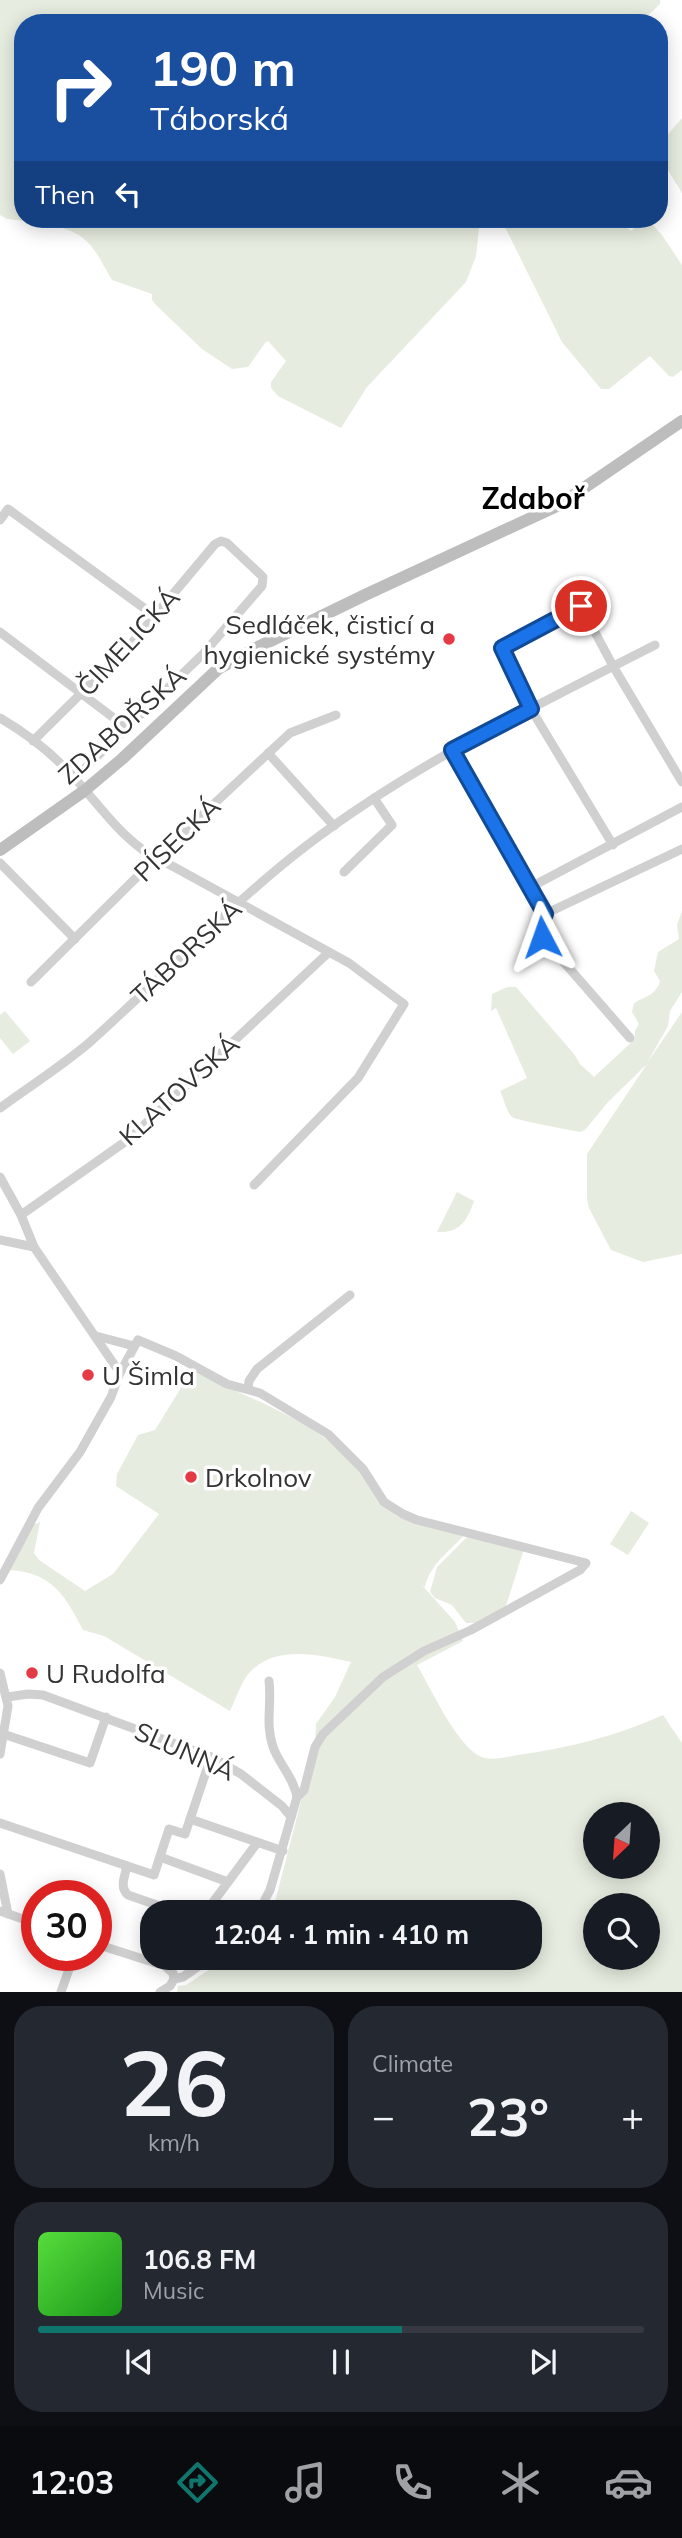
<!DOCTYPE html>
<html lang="en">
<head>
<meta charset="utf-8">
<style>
  body { margin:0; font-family:Mulish,sans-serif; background:#242831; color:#f1f3f6; height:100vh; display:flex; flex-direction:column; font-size:26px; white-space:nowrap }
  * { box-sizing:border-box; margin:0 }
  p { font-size:23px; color:#9ea1a6 }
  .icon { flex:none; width:38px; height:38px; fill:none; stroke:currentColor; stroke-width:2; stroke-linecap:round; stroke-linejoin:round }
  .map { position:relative; height:1992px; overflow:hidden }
  .panel { display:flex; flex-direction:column; gap:14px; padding:14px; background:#0d0f14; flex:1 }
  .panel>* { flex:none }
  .hud { position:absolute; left:14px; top:14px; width:654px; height:214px; border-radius:28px; box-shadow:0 4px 18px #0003; background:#1a4fa0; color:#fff; overflow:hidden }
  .needle { width:46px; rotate:205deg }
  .tools { position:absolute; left:583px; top:1802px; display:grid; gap:14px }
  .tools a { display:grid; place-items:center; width:77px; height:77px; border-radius:50%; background:#171b24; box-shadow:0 4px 18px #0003; font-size:35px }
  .speed { position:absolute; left:21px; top:1880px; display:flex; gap:14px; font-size:35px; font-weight:700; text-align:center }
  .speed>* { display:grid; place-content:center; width:91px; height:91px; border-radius:50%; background:#171b24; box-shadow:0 4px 18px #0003; line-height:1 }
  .speed .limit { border:10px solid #d22; background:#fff; color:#111 }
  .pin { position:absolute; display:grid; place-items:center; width:60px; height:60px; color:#fff; margin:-30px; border:4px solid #fff; border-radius:50%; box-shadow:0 2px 7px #0007 }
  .me { position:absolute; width:77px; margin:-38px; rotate:356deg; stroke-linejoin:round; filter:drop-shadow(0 0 5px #0008) }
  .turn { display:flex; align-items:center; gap:24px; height:147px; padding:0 21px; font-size:32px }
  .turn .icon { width:91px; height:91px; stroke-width:2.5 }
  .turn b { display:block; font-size:49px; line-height:60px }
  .then { display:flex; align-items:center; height:66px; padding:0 21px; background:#0003; gap:14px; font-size:26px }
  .big { font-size:52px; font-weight:700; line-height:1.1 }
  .panel .tile { flex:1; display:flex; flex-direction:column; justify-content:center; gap:10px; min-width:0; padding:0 24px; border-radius:28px; background:#242831 }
  .panel .dial { align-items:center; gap:0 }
  .dial b { font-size:91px; line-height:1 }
  .song { display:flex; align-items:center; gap:21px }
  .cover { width:84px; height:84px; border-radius:10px; background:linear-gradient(135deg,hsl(110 70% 55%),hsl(120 70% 35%)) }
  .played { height:7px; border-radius:4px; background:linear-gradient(90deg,#0f766e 60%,#363941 60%) }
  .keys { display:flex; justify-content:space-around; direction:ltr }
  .heat { display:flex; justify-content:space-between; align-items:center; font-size:38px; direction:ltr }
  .panel .tiles { flex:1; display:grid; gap:14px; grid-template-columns:1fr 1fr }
  .tile:last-child { grid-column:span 2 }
  .trip { position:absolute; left:140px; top:1900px; width:402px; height:70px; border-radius:28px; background:#171b24; box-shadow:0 4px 18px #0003; font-weight:700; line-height:70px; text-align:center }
  .tab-bar { display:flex; height:112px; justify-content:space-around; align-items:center; background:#090b0e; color:#9ea1a6 }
  .tab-bar .icon { width:49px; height:49px }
  .tab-bar .active { color:#0f766e }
  .tab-bar b { font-size:32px; color:#f1f3f6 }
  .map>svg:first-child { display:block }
  .green { fill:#e6ecdf; fill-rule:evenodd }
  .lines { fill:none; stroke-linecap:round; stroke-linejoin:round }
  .street { stroke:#d0d0d0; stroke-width:9 }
  .secondary { stroke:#bdbdbd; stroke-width:12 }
  .route-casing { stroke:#114b97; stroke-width:18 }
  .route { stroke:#1a73e8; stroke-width:12 }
  .poi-dot { fill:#e63946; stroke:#fff; stroke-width:2.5 }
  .labels { text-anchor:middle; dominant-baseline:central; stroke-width:7; stroke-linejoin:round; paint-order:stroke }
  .poi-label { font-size:26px; fill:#333; stroke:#fff; text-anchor:start }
  .street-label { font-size:26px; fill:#333; stroke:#fff }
  .quarter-label { font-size:30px; font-weight:bold; fill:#000; stroke:#fff }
</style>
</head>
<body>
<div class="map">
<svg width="682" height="1992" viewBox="0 0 682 1992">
  <rect width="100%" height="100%" fill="#fff"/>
  <g class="green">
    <path d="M0 0H660V4L640 23H23V219H480L476 256 466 282 367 387 341 428 278 396 271 388V382L286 361 268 341 265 343 248 367 232 369 202 349 155 304 152 300V294L112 280C104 267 96 248 83 238 63 223 31 222 7 219L0 215Z"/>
    <path d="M682 118V193L660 157V144Z"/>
    <path d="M501 219H615L631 231 641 221 652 224 662 235 682 265V370L673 377 669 376 650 356 609 389H601L562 342Z"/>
    <path d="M682 911V992L670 1011 668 1026 647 1063 682 1012V1254L643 1262 611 1250 589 1208 587 1199V1154L647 1064 608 1102 585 1130 580 1132C571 1130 515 1120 512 1117 506 1111 504 1099 500 1091L527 1078 496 1008 491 1011 492 994 507 987H516L574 1054 580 1064 594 1077 635 1039V1031L639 1024 632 1012 634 1003C645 997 657 994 660 981L654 971 658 952 679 939 677 925Z"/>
    <path d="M5 1011 30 1041 13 1054 0 1038V1015Z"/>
    <path d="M457 1192 474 1201C467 1221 460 1233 437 1232Z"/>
    <path d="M192 1370C244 1397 300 1414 345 1454 358 1466 367 1483 379 1497 385 1504 392 1508 397 1516L399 1515 465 1534C450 1551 430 1564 425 1587L422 1585 455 1622 463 1641 417 1665C431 1689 454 1739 476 1754 488 1763 505 1757 518 1755 572 1747 613 1737 663 1715L682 1743V1992H177L178 1986 186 1985 227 1958H530V1913H269L276 1898 315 1747 316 1724 335 1697 351 1662C318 1655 277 1645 251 1671 241 1681 236 1699 230 1711L104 1636 83 1630C65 1595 52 1572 8 1570L29 1526 40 1522 34 1553 39 1560 85 1591 113 1574 159 1514 116 1486 117 1474 138 1435 155 1430ZM595 1815H648V1867H595ZM595 1906H648V1958H595Z"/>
    <path d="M631 1511 649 1523 628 1555 610 1544Z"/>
    <path d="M469 1535 524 1549 506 1606 478 1623H466L452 1605 435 1598 430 1592 437 1567Z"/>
  </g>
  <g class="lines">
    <g class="street">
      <path d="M0 520 8 509 155 616"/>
      <path d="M0 632 127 728"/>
      <path d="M0 718C24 732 49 751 68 771 94 798 113 828 143 850L349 963 404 1004 358 1078 254 1185"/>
      <path d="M33 741 132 643 215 544 221 541 227 543 263 577 262 586 203 654 81 772"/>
      <path d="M451 750 545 914"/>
      <path d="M268 753 334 826"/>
      <path d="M613 845 531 709 502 648 581 606 613 666 682 782"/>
      <path d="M0 863 75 939"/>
      <path d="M344 872 392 825 374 798"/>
      <path d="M529 888 682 807"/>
      <path d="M545 914 539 927 542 937 630 1038"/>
      <path d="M545 914 682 849"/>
      <path d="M31 982 156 858 290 733 336 715"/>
      <path d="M0 1108C30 1086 62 1066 90 1042 163 977 229 905 306 846 413 764 536 706 655 645"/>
      <path d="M0 1177 21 1215 34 1247 120 1373"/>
      <path d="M21 1215 129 1139 328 953"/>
      <path d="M0 1240 34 1247"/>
      <path d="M96 1336 134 1346"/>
      <path d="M248 1389 249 1381 257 1369 350 1295"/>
      <path d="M0 1580 38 1508 80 1452 111 1397 120 1373 138 1340 176 1356 227 1384 260 1393 328 1434 363 1469 384 1502 403 1514 417 1520 586 1563 580 1570 471 1630 424 1651 383 1677 323 1734 315 1747 304 1790 297 1797"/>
      <path d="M0 1673 8 1706 0 1754"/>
      <path d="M7 1697 28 1694 43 1695 211 1757 241 1774 282 1806 291 1817"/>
      <path d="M3 1734 90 1763 106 1717"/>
      <path d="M190 1819 283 1851"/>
      <path d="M0 1823 154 1875 169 1829 185 1834 211 1757"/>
      <path d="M160 1857 228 1882"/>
      <path d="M127 1866C125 1876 119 1887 128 1895L180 1913"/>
      <path d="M0 1874 8 1914"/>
      <path d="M0 1911 37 1924"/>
      <path d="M205 1913 257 1843"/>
      <path d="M258 1913 270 1890 297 1797C294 1778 279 1764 273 1747 265 1724 272 1703 269 1681"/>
      <path d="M96 1944 165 1966 173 1973 174 1979"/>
      <path d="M174 1979 183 1977 210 1958"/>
      <path d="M61 1992 74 1955"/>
      <path d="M160 1992 170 1986 174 1979"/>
    </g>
    <path class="secondary" d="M0 850 84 791 122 759 218 669 258 647 365 595 559 505 682 421"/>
  </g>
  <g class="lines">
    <g class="route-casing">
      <path id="route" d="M542 937 539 927 545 914 452 750 531 709 502 648 581 606"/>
    </g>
    <use href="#route" class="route"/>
  </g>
  <g class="poi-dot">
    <circle cx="449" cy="639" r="7"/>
    <circle cx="88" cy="1375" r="7"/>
    <circle cx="191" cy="1477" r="7"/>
    <circle cx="32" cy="1673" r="7"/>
  </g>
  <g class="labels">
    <g class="poi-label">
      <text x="435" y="624" text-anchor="end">Sedláček, čisticí a<tspan x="435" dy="30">hygienické systémy</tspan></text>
      <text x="102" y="1375">U Šimla</text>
      <text x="205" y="1477">Drkolnov</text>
      <text x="46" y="1673">U Rudolfa</text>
    </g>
    <g class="street-label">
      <text transform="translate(128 642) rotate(-47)">ČIMELICKÁ</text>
      <text transform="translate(122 725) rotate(-42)">ZDABOŘSKÁ</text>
      <text transform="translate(177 839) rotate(-44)">PÍSECKÁ</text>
      <text transform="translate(186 952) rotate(-43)">TÁBORSKÁ</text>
      <text transform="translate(179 1090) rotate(-42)">KLATOVSKÁ</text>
      <text transform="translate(185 1751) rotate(24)">SLUNNÁ</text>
    </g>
    <g class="quarter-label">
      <text x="533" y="498">Zdaboř</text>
    </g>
  </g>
</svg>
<div class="tools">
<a><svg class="needle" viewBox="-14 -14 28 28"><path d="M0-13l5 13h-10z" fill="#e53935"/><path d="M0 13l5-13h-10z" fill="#9ea1a6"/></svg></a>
<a><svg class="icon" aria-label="search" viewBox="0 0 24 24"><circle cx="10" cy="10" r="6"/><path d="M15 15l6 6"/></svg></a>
</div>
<div class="speed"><div class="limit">30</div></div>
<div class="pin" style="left:581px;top:606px;background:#d93025"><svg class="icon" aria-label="arrive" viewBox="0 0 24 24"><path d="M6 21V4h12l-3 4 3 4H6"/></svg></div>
<svg class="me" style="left:542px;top:937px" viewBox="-20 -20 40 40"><path d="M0-17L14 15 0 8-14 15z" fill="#1a73e8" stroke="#fff" stroke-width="4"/></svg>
<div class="trip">12:04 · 1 min · 410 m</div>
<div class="hud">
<div class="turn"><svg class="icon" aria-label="right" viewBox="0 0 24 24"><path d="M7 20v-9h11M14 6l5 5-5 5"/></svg><div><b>190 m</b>Táborská</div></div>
<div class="then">Then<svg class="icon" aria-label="left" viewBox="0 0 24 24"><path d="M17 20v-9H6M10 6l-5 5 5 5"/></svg></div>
</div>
</div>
<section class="panel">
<div class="tiles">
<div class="tile dial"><b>26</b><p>km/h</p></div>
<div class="tile"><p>Climate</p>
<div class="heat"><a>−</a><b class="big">23°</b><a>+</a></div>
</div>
<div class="tile">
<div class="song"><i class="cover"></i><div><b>106.8 FM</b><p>Music</p></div></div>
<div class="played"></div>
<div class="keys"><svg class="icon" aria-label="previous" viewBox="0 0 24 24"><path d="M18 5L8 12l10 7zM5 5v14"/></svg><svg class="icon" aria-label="pause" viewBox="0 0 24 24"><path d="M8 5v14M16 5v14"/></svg><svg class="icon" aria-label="next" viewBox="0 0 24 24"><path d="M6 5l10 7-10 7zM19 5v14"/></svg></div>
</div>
</div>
</section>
<nav class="tab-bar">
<b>12:03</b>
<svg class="icon active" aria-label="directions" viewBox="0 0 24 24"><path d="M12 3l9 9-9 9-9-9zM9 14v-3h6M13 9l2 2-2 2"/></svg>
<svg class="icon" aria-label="music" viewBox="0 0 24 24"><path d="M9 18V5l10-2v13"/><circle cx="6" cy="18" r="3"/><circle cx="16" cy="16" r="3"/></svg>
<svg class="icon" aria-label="phone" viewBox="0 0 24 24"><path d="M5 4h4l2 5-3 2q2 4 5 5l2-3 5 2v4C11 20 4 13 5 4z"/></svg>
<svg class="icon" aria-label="climate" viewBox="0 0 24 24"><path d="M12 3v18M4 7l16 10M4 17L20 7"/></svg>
<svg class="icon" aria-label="car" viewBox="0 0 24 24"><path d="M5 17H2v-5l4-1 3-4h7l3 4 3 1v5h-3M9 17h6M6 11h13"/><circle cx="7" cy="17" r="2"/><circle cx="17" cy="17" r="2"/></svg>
</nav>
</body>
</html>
